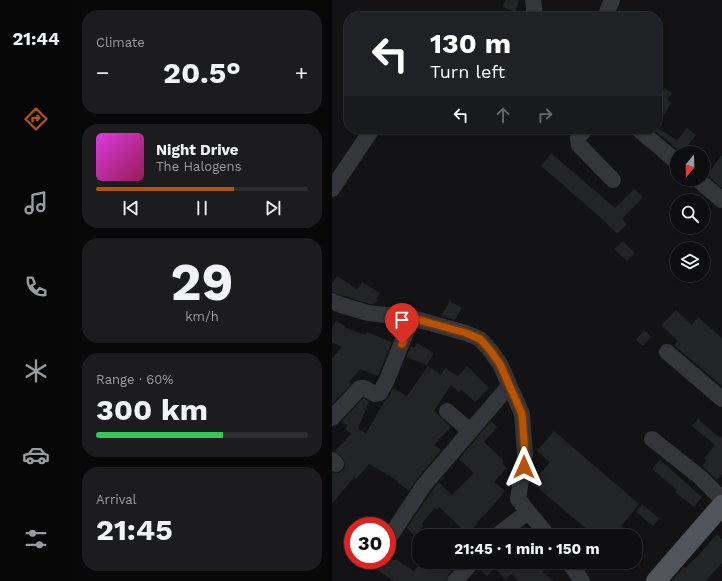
<!DOCTYPE html>
<html lang="en">
<head>
<meta charset="utf-8">
<style>
  body { margin:0; font-family:"Work Sans",sans-serif; background:#1c1c1e; color:#f1f3f6; height:100vh; display:flex; flex-direction:column; font-size:15px; white-space:nowrap }
  * { box-sizing:border-box; margin:0 }
  p { font-size:13px; color:#9b9c9f }
  .icon { flex:none; width:22px; height:22px; fill:none; stroke:currentColor; stroke-width:2; stroke-linecap:round; stroke-linejoin:round }
  .map { position:relative; flex:1; overflow:hidden }
  .sheet { display:flex; flex-direction:column; gap:10px; padding:10px; background:#080809; width:260px }
  .sheet>* { flex:none }
  .top-card { position:absolute; left:12px; top:12px; width:318px; height:122px; border-radius:16px; box-shadow:0 1px 3px #0004,0 0 0 1px #2e2e30; background:#202124; color:#fff; overflow:hidden }
  .needle { width:26px; rotate:199deg }
  .fabs { position:absolute; left:338px; top:146px; display:grid; gap:8px }
  .fabs a { display:grid; place-items:center; width:40px; height:40px; border-radius:50%; background:#0e0e10; box-shadow:0 1px 3px #0004,0 0 0 1px #2e2e30; font-size:20px }
  .speed { position:absolute; left:12px; top:517px; display:flex; gap:8px; font-size:20px; font-weight:700; text-align:center }
  .speed>* { display:grid; place-content:center; width:52px; height:52px; border-radius:50%; background:#0e0e10; box-shadow:0 1px 3px #0004,0 0 0 1px #2e2e30; line-height:1 }
  .speed .limit { border:6px solid #d22; background:#fff; color:#111 }
  .pin { position:absolute; display:grid; place-items:center; width:34px; height:34px; color:#fff; margin:-41px -17px; border-radius:50% 50% 50% 0; rotate:-45deg; box-shadow:0 0 4px #0007 }
  .pin .icon { rotate:45deg }
  .me { position:absolute; width:44px; margin:-22px; rotate:0deg; stroke-linejoin:round; filter:drop-shadow(0 0 3px #0008) }
  .turn { display:flex; align-items:center; gap:14px; height:84px; padding:0 20px; font-size:18px }
  .turn .icon { width:52px; height:52px; stroke-width:2.5 }
  .turn b { display:block; font-size:28px; line-height:34px }
  .lanes { display:flex; align-items:center; height:38px; padding:0 20px; background:#0003; justify-content:center; gap:20px; direction:ltr }
  .lanes .off { opacity:.35 }
  .big { font-size:30px; font-weight:700; line-height:1.1 }
  .sheet .widget { flex:1; display:flex; flex-direction:column; justify-content:center; gap:6px; min-width:0; padding:0 14px; border-radius:16px; background:#1c1c1e }
  .sheet .dial { align-items:center; gap:0 }
  .dial b { font-size:52px; line-height:1 }
  .song { display:flex; align-items:center; gap:12px }
  .cover { width:48px; height:48px; border-radius:6px; background:linear-gradient(135deg,hsl(300 70% 55%),hsl(330 70% 35%)) }
  .played { height:4px; border-radius:2px; background:linear-gradient(90deg,#b45309 65%,#2e2e30 65%) }
  .keys { display:flex; justify-content:space-around; direction:ltr }
  .heat { display:flex; justify-content:space-between; align-items:center; font-size:22px; direction:ltr }
  .charge { height:6px; border-radius:3px; background:linear-gradient(90deg,#34c759 60%,#2e2e30 0) }
  .trip { position:absolute; left:80px; top:529px; width:230px; height:40px; border-radius:16px; background:#0e0e10; box-shadow:0 1px 3px #0004,0 0 0 1px #2e2e30; font-weight:700; line-height:40px; text-align:center }
  main { display:flex; flex:1; min-height:0 }
  .dock { display:flex; flex-direction:column; width:72px; justify-content:space-around; align-items:center; background:#060606; color:#9b9c9f }
  .dock .icon { width:28px; height:28px }
  .dock .current { color:#b45309 }
  .dock b { font-size:18px; color:#f1f3f6 }
  .map>svg:first-child { display:block }
  .building { fill:#232426 }
  .lines { fill:none; stroke-linecap:round; stroke-linejoin:round }
  .minor { stroke:#343639; stroke-width:16 }
  .major { stroke:#515458; stroke-width:20 }
  .route-casing { stroke:#753606; stroke-width:10 }
  .route { stroke:#b45309; stroke-width:7 }
</style>
</head>
<body>
<main>
<nav class="dock">
<b>21:44</b>
<svg class="icon current" aria-label="directions" viewBox="0 0 24 24"><path d="M12 3l9 9-9 9-9-9zM9 14v-3h6M13 9l2 2-2 2"/></svg>
<svg class="icon" aria-label="music" viewBox="0 0 24 24"><path d="M9 18V5l10-2v13"/><circle cx="6" cy="18" r="3"/><circle cx="16" cy="16" r="3"/></svg>
<svg class="icon" aria-label="phone" viewBox="0 0 24 24"><path d="M5 4h4l2 5-3 2q2 4 5 5l2-3 5 2v4C11 20 4 13 5 4z"/></svg>
<svg class="icon" aria-label="climate" viewBox="0 0 24 24"><path d="M12 3v18M4 7l16 10M4 17L20 7"/></svg>
<svg class="icon" aria-label="car" viewBox="0 0 24 24"><path d="M5 17H2v-5l4-1 3-4h7l3 4 3 1v5h-3M9 17h6M6 11h13"/><circle cx="7" cy="17" r="2"/><circle cx="17" cy="17" r="2"/></svg>
<svg class="icon" aria-label="filters" viewBox="0 0 24 24"><path d="M4 7h16M4 17h16"/><circle cx="9" cy="7" r="2"/><circle cx="15" cy="17" r="2"/></svg>
</nav>
<section class="sheet">
<div class="widget"><p>Climate</p>
<div class="heat"><a>−</a><b class="big">20.5°</b><a>+</a></div>
</div>
<div class="widget">
<div class="song"><i class="cover"></i><div><b>Night Drive</b><p>The Halogens</p></div></div>
<div class="played"></div>
<div class="keys"><svg class="icon" aria-label="previous" viewBox="0 0 24 24"><path d="M18 5L8 12l10 7zM5 5v14"/></svg><svg class="icon" aria-label="pause" viewBox="0 0 24 24"><path d="M8 5v14M16 5v14"/></svg><svg class="icon" aria-label="next" viewBox="0 0 24 24"><path d="M6 5l10 7-10 7zM19 5v14"/></svg></div>
</div>
<div class="widget dial"><b>29</b><p>km/h</p></div>
<div class="widget"><p>Range · 60%</p><b class="big">300 km</b><div class="charge"></div></div>
<div class="widget"><p>Arrival</p><b class="big">21:45</b></div>
</section>
<div class="map">
<svg width="390" height="581" viewBox="0 0 390 581">
  <rect width="100%" height="100%" fill="#131315"/>
  <g class="building">
    <path d="M173 0H187L183 12 171 7Z"/>
    <path d="M332 88 340 93 335 100 339 103 325 127V95L327 96Z"/>
    <path d="M355 128 364 135 350 153 321 129H327L345 140Z"/>
    <path d="M219 153 283 208 302 189 311 197 290 219 295 224 285 234 267 216 209 166Z"/>
    <path d="M390 155V188L375 175Z"/>
    <path d="M291 241 303 253 295 261 282 249Z"/>
    <path d="M5 276 25 289 30 282 38 287 48 293 44 299 46 300 42 304H38L0 292V284Z"/>
    <path d="M118 301 130 308 123 320 109 316Z"/>
    <path d="M344 310 360 325 366 317 390 338V386L342 345 346 341 329 325Z"/>
    <path d="M4 321 13 326 12 327 33 335 35 332 60 342 46 376 28 369 17 382 19 384 0 404V358L10 347 0 342V328Z"/>
    <path d="M312 330 319 337 311 346 304 340Z"/>
    <path d="M85 343 102 353 95 365 74 357 79 346 82 348Z"/>
    <path d="M96 366 109 375 113 368 126 376 135 366 157 388 143 402 129 389 127 392 119 385 102 411 119 427 102 445 109 450 85 479 77 491 65 482 66 481 37 464 24 479 22 477 0 504V472L7 473 11 470 13 466 11 458 3 451 19 434 13 429 16 426 10 421 31 398 37 401 26 429 34 433 52 402 56 398 61 388 75 396Z"/>
    <path d="M366 419 388 438 390 436V474L385 480 370 466 375 460 372 458 383 445 360 426Z"/>
    <path d="M159 421 165 427 152 442 172 461 170 463 175 468 162 482 173 491 162 505 144 523 145 524 132 536H121L128 527 107 507 105 510 103 508 89 524 92 526 82 535 75 528 100 491 112 476 113 477 107 483 120 495 142 473 127 459Z"/>
    <path d="M222 431 307 504 289 526 301 536H263L200 483 218 462 205 451Z"/>
    <path d="M328 460 370 497 362 507 343 492 345 490 320 469Z"/>
    <path d="M310 504 327 518 321 526 304 512Z"/>
    <path d="M385 534 390 539V563L374 581H339L352 567 353 568 364 558Z"/>
    <path d="M30 560H65L82 571 89 562H124L126 563 116 575 114 581H62Z"/>
    <path d="M149 562H184L190 569 196 562H202L212 571 211 572 222 581H186L179 574 174 580 163 568 155 576 147 568Z"/>
  </g>
  <g class="lines">
    <g class="minor">
      <path d="M201 0 203 17"/>
      <path d="M273 17 280 0"/>
      <path d="M253 129 246 138 247 145 281 180"/>
      <path d="M306 129 345 162"/>
      <path d="M365 179 390 200"/>
      <path d="M0 189 40 129"/>
      <path d="M0 301 9 305 36 313 80 318 134 333 148 339 158 350 168 364 190 414 193 455 186 499 216 536"/>
      <path d="M335 352 390 399"/>
      <path d="M115 411 138 431"/>
      <path d="M0 418 28 388H32L43 394 48 393 54 382 80 318"/>
      <path d="M320 439 368 477 390 499"/>
      <path d="M0 460 4 464"/>
      <path d="M164 536 196 512"/>
      <path d="M55 541 92 485 177 386"/>
      <path d="M237 562 250 581"/>
      <path d="M123 581 140 562"/>
    </g>
    <path class="major" d="M324 581 390 505"/>
  </g>
  <g class="lines">
    <g class="route-casing">
      <path id="route" d="M70 344 80 318 134 333 148 339 158 350 168 364 190 414 193 455 192 467"/>
    </g>
    <use href="#route" class="route"/>
  </g>
</svg>
<div class="fabs">
<a><svg class="needle" viewBox="-14 -14 28 28"><path d="M0-13l5 13h-10z" fill="#e53935"/><path d="M0 13l5-13h-10z" fill="#9b9c9f"/></svg></a>
<a><svg class="icon" aria-label="search" viewBox="0 0 24 24"><circle cx="10" cy="10" r="6"/><path d="M15 15l6 6"/></svg></a>
<a><svg class="icon" aria-label="layers" viewBox="0 0 24 24"><path d="M12 4l9 5-9 5-9-5zM3 14l9 5 9-5"/></svg></a>
</div>
<div class="speed"><div class="limit">30</div></div>
<div class="pin" style="left:70px;top:344px;background:#d93025"><svg class="icon" aria-label="arrive" viewBox="0 0 24 24"><path d="M6 21V4h12l-3 4 3 4H6"/></svg></div>
<svg class="me" style="left:192px;top:467px" viewBox="-20 -20 40 40"><path d="M0-17L14 15 0 8-14 15z" fill="#b45309" stroke="#fff" stroke-width="4"/></svg>
<div class="trip">21:45 · 1 min · 150 m</div>
<div class="top-card">
<div class="turn"><svg class="icon" aria-label="left" viewBox="0 0 24 24"><path d="M17 20v-9H6M10 6l-5 5 5 5"/></svg><div><b>130 m</b>Turn left</div></div>
<div class="lanes"><svg class="icon" aria-label="left" viewBox="0 0 24 24"><path d="M17 20v-9H6M10 6l-5 5 5 5"/></svg><svg class="icon off" aria-label="ahead" viewBox="0 0 24 24"><path d="M12 20V5M6 11l6-6 6 6"/></svg><svg class="icon off" aria-label="right" viewBox="0 0 24 24"><path d="M7 20v-9h11M14 6l5 5-5 5"/></svg></div>
</div>
</div>
</main>
</body>
</html>
